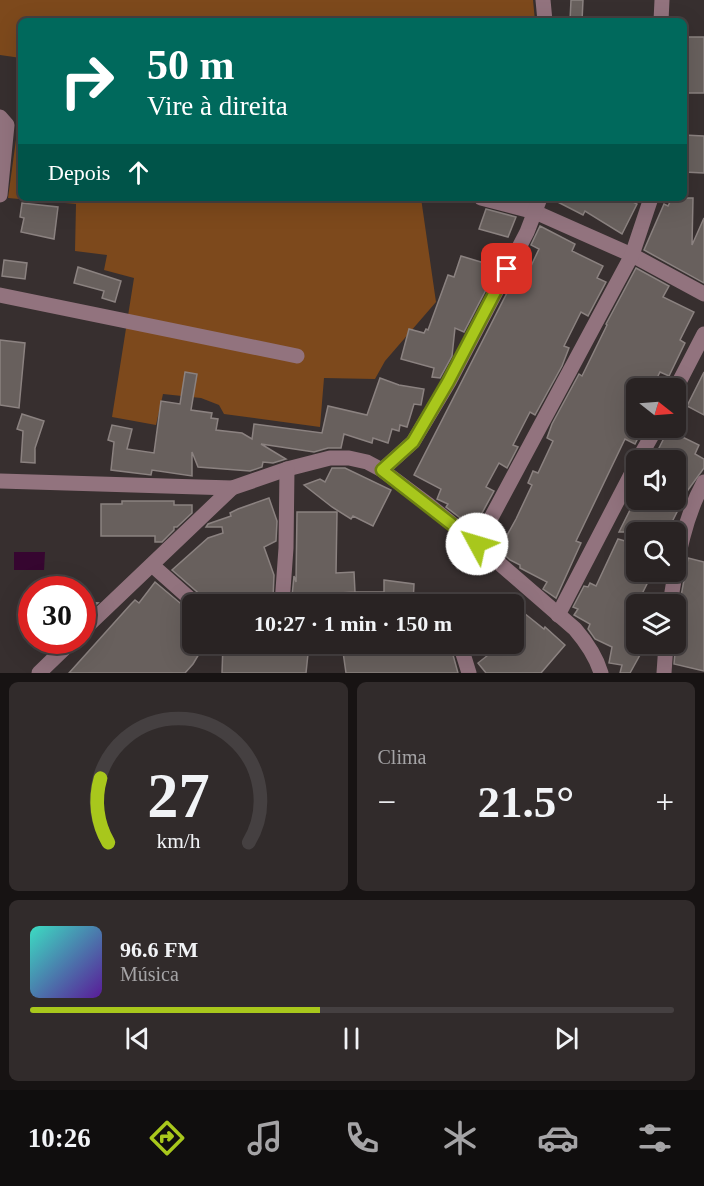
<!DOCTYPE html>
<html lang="pt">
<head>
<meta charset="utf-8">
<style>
  body { margin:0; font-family:"Times New Roman",serif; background:#312b2b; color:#f1f3f6; height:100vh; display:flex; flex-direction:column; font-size:22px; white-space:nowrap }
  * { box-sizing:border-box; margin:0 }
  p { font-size:20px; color:#a5a4a6 }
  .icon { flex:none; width:33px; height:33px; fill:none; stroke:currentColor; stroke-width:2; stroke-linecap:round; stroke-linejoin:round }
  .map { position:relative; height:673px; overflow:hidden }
  .panel { display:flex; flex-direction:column; gap:9px; padding:9px; background:#171313; flex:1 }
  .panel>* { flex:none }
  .hud { position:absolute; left:18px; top:18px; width:669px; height:183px; border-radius:9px; box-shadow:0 6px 24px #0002,0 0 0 2px #454041; background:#00695c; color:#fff; overflow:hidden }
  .needle { width:39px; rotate:107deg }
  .tools { position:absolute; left:626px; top:378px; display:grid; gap:12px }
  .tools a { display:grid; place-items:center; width:60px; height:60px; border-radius:9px; background:#292323; box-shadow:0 6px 24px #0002,0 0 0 2px #454041; font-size:30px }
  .speed { position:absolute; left:18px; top:576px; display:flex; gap:12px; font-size:30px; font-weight:700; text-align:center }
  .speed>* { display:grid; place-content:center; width:78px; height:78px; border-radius:50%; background:#292323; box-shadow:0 6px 24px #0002,0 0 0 2px #454041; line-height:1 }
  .speed .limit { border:9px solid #d22; background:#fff; color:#111 }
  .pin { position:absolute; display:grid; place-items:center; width:51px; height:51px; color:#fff; margin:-26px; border-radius:12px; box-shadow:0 3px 9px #0006 }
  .me { position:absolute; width:66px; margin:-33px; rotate:309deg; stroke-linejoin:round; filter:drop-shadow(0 0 4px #0008) }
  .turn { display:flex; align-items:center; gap:21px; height:126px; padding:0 30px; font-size:27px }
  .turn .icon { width:78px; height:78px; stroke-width:2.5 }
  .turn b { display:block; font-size:42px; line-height:51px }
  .then { display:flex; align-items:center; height:57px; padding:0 30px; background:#0003; gap:12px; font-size:22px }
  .big { font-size:45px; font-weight:700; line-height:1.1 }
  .panel .widget { flex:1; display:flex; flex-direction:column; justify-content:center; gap:9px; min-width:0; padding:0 21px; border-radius:9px; background:#312b2b }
  .panel .dial { align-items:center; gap:0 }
  .dial svg { height:156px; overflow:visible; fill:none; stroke:#454041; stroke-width:7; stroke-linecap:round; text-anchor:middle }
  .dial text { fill:#f1f3f6; stroke:none }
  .song { display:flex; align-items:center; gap:18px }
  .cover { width:72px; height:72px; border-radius:9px; background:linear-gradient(135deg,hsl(170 70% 55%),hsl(270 70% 35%)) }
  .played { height:6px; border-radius:3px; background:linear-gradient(90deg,#a8c71c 45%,#454041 45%) }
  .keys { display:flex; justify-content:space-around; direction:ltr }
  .heat { display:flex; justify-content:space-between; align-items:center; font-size:33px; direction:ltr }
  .panel .tiles { flex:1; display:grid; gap:9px; grid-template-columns:1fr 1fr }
  .widget:last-child { grid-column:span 2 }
  .trip { position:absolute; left:182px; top:594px; width:342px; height:60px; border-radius:9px; background:#292323; box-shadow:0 6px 24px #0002,0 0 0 2px #454041; font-weight:700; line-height:60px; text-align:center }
  .dock { display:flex; height:96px; justify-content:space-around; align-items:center; background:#100e0e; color:#a5a4a6 }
  .dock .icon { width:42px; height:42px }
  .dock .current { color:#a8c71c }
  .dock b { font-size:27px; color:#f1f3f6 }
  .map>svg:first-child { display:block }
  .forest { fill:#7d491c }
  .water { fill:#360630 }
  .building { fill:#68605d; stroke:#8b8280; stroke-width:1.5 }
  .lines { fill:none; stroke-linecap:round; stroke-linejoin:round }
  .minor { stroke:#92737e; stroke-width:15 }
  .route-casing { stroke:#6d8112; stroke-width:15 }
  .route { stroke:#a8c71c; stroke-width:10 }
</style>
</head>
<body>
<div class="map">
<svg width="704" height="673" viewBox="0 0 704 673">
  <rect width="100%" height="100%" fill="#372f2f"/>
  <g class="forest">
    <path d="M0 0H533L535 21H21V58L0 55Z"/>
    <path d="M21 103V198H421L436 302 385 361 375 379 324 378 320 427 224 414 219 405 201 398 163 394 156 425 112 417 134 278 104 270 107 255 75 251 76 204 8 198Z"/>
  </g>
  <path class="water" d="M14 552H45L44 570H14Z"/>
  <g class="building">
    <path d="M571 0H583L582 21H570Z"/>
    <rect x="684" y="37" width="20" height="56"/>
    <path d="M684 135 704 136V173L684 172Z"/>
    <path d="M550 198H625L637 204 622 234 585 211 583 215Z"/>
    <path d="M672 198H693L692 245 704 218V283L644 250 664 204 668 206Z"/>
    <path d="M22 203 58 207 54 239 21 232 24 218 20 217Z"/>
    <path d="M486 209 516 217 508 237 479 229Z"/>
    <path d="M540 226 575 244 572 251 603 266 597 278 606 282 588 316 581 312 564 346 569 348 562 366 535 415 530 412 513 445 518 447 507 468 499 463 486 487 494 491 475 526 463 520 446 507 448 504 437 499 441 489 414 475 514 279 523 283 539 249 531 245Z"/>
    <path d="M461 256 491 265 485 285 488 286 464 332 455 328 452 356 440 378 432 377 434 368 401 359 409 329 424 333 426 329 428 330 448 275 454 277Z"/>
    <path d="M4 260 27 263 25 279 2 276Z"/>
    <path d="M78 267 121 281 115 302 102 298 104 291 74 283Z"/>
    <path d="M636 268 669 286 663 297 694 312 680 340 685 343 669 376 660 372 652 388H636V428H643L635 444 625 439 576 541 581 543 556 598 543 589 547 582 520 568V565L510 560 496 547 501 537 505 539 516 519 532 485 528 483 533 471 538 473 553 441 547 438 552 424 579 374 582 376 607 325 606 324Z"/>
    <path d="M0 340 25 343 19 408 0 405Z"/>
    <path d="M185 372 197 374 191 410 212 413 211 418 218 419 216 430 242 433 252 439 254 424 322 433 328 406 367 415 380 378 399 385 424 389 421 405 414 404 407 427 400 425 399 431 392 429 388 443 373 438 372 443 344 434 341 448H328L314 452 261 444 286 459 273 463 263 462 262 467 250 471 198 467 192 452V476L152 470 151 475 111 470 114 442 108 440 112 425 132 429 127 449 154 453 161 401 180 404Z"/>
    <path d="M704 372V415L687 406Z"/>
    <path d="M22 414 44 421 35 448V463L21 462 23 431 17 429Z"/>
    <path d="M668 430 699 445 695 454 704 459V468L688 490 667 532H619L635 500H675V460H653Z"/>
    <path d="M332 468H345L391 490 373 526 353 516 351 519 332 507 304 485 320 479 325 482Z"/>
    <path d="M269 498 277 521 276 541 264 547 274 575 273 598H263L272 604H233L222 599 216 604H211L172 570 208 538 223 533 222 527H206L208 524 231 516 230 513 238 509Z"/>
    <path d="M122 501H174V505H192V513L177 527H174V530L162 542H155V536H101V504H122Z"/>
    <path d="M297 512H337L336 573 354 572 355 592 292 596 294 576 296 582Z"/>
    <path d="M618 539 636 544V572H653L642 594 660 602 661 604H636V644H646L630 673H620L622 665 609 663 612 647 595 639 588 629 590 624 574 615 578 609 573 607 584 586 588 587 590 583 596 586Z"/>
    <path d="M688 558 704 562V671L674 664 679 607Z"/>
    <path d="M384 580 414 584 413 604H355V592H384Z"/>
    <path d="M155 582 192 613V644H205L193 664 185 673H69L131 604 135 600 139 603Z"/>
    <path d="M82 602 98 603 82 617Z"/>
    <path d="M524 613 544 629 545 627 565 645 541 673H486L478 663 502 644H513V628Z"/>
    <path d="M223 644H309L306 673H222Z"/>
    <path d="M376 644H423V647L450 644 458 673H346L343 652 377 647Z"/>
  </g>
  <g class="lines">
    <g class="minor">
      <path d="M543 0 545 21"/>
      <path d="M661 21 662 0"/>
      <path d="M0 117 7 125 0 195"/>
      <path d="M481 198 535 212 632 255 704 294"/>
      <path d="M0 295 297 356"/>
      <path d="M675 390 704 334"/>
      <path d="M638 460 656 428"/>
      <path d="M382 470 413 442 449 382 527 232 540 198"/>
      <path d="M0 481 232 488 287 469 330 458H349L367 462 382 470 429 505 477 544 575 629C587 643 596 656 601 673"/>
      <path d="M477 544 632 255 651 198"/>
      <path d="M152 565 196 604"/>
      <path d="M282 604 286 548 287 469"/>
      <path d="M670 604C677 562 683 520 704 482"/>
      <path d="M558 615 636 465"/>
      <path d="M82 631 232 488"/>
      <path d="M460 644 469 673"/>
      <path d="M39 673 73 640"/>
      <path d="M664 673 666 644"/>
    </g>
  </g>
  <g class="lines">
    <g class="route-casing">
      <path id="route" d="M477 544 382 470 413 442 448 382 507 269"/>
    </g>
    <use href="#route" class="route"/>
  </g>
</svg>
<div class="tools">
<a><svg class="needle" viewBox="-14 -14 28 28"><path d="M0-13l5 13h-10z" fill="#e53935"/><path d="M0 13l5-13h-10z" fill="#a5a4a6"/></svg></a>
<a><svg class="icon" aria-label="sound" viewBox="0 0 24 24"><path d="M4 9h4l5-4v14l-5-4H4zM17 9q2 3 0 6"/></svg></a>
<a><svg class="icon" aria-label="search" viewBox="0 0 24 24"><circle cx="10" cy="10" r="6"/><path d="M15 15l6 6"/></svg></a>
<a><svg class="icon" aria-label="layers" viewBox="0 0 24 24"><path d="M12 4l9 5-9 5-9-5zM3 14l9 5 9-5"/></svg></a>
</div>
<div class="speed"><div class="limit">30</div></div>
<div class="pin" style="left:507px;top:269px;background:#d93025"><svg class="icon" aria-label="arrive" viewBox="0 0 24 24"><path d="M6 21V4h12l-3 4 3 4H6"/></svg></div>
<svg class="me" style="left:477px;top:544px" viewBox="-20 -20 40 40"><circle r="19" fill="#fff"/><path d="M0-13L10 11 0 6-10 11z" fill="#a8c71c"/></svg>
<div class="trip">10:27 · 1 min · 150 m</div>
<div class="hud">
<div class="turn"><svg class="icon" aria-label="right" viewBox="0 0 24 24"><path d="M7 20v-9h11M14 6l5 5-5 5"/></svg><div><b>50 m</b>Vire à direita</div></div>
<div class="then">Depois<svg class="icon" aria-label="ahead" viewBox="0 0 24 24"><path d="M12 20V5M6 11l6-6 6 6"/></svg></div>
</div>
</div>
<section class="panel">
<div class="tiles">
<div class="widget dial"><svg viewBox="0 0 100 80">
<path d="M14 69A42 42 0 1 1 86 69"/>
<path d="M14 69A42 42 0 0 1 10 36" stroke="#a8c71c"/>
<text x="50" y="56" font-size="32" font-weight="700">27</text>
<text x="50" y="72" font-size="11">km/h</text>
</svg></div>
<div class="widget"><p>Clima</p>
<div class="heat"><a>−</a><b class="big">21.5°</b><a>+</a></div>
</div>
<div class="widget">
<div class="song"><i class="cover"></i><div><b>96.6 FM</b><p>Música</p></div></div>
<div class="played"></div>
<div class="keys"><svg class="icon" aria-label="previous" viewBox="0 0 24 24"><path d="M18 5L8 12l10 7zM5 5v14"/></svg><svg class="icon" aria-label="pause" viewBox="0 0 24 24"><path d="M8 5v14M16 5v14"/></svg><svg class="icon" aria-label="next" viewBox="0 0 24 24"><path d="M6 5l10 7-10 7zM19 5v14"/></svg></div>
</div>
</div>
</section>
<nav class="dock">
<b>10:26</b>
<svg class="icon current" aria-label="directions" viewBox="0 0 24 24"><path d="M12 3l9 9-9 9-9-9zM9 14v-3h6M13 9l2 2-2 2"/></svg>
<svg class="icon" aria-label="music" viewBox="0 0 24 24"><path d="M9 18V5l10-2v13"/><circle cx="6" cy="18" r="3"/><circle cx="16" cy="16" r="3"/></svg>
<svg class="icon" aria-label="phone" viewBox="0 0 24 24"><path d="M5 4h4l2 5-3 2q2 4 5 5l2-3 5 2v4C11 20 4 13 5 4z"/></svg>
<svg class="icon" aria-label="climate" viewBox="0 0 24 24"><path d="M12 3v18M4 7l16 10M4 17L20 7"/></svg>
<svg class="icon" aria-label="car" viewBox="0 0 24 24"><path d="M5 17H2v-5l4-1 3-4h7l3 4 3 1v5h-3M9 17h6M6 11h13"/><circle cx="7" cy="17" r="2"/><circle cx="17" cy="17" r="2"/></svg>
<svg class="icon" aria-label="filters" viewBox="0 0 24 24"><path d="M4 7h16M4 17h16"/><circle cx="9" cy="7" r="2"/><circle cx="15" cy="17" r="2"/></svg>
</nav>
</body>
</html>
